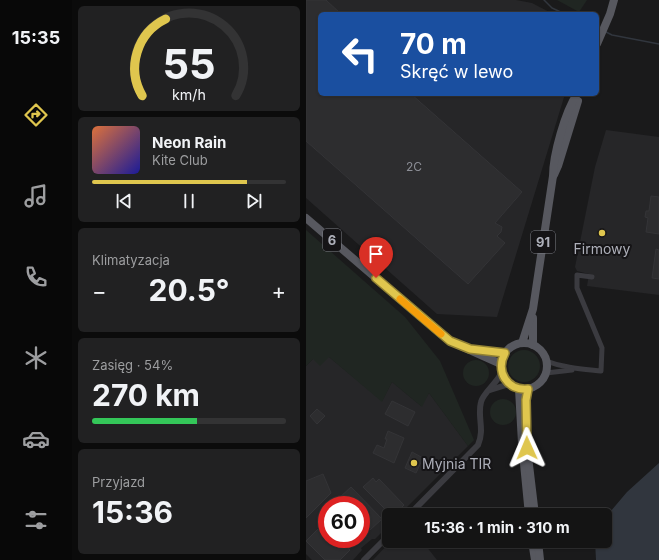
<!DOCTYPE html>
<html lang="pl">
<head>
<meta charset="utf-8">
<style>
  body { margin:0; font-family:Inter,sans-serif; background:#212122; color:#f1f3f6; height:100vh; display:flex; flex-direction:column; font-size:15px; white-space:nowrap }
  * { box-sizing:border-box; margin:0 }
  p { font-size:13px; color:#9d9ea0 }
  .icon { flex:none; width:22px; height:22px; fill:none; stroke:currentColor; stroke-width:2; stroke-linecap:round; stroke-linejoin:round }
  .map { position:relative; flex:1; overflow:hidden }
  .sheet { display:flex; flex-direction:column; gap:6px; padding:6px; background:#0b0b0b; width:234px }
  .sheet>* { flex:none }
  .banner { position:absolute; left:12px; top:12px; width:281px; height:84px; border-radius:6px; box-shadow:0 1px 3px #0004,0 0 0 1px #333334; background:#1a4fa0; color:#fff; overflow:hidden }
  .speed { position:absolute; left:12px; top:496px; display:flex; gap:8px; font-size:20px; font-weight:700; text-align:center }
  .speed>* { display:grid; place-content:center; width:52px; height:52px; border-radius:50%; background:#141414; box-shadow:0 1px 3px #0004,0 0 0 1px #333334; line-height:1 }
  .speed .limit { border:6px solid #d22; background:#fff; color:#111 }
  .pin { position:absolute; display:grid; place-items:center; width:34px; height:34px; color:#fff; margin:-41px -17px; border-radius:50% 50% 50% 0; rotate:-45deg; box-shadow:0 0 4px #0007 }
  .pin .icon { rotate:45deg }
  .me { position:absolute; width:44px; margin:-22px; rotate:359deg; stroke-linejoin:round; filter:drop-shadow(0 0 3px #0008) }
  .turn { display:flex; align-items:center; gap:14px; height:84px; padding:0 16px; font-size:18px }
  .turn .icon { width:52px; height:52px; stroke-width:2.5 }
  .turn b { display:block; font-size:28px; line-height:34px }
  .big { font-size:30px; font-weight:700; line-height:1.1 }
  .sheet .card { flex:1; display:flex; flex-direction:column; justify-content:center; gap:6px; min-width:0; padding:0 14px; border-radius:6px; background:#212122 }
  .sheet .dial { align-items:center; gap:0 }
  .dial svg { height:104px; overflow:visible; fill:none; stroke:#333334; stroke-width:7; stroke-linecap:round; text-anchor:middle }
  .dial text { fill:#f1f3f6; stroke:none }
  .song { display:flex; align-items:center; gap:12px }
  .cover { width:48px; height:48px; border-radius:6px; background:linear-gradient(135deg,hsl(20 70% 55%),hsl(240 70% 35%)) }
  .played { height:4px; border-radius:2px; background:linear-gradient(90deg,#dfc64e 80%,#333334 80%) }
  .keys { display:flex; justify-content:space-around; direction:ltr }
  .heat { display:flex; justify-content:space-between; align-items:center; font-size:22px; direction:ltr }
  .charge { height:6px; border-radius:3px; background:linear-gradient(90deg,#34c759 54%,#333334 0) }
  .trip { position:absolute; left:76px; top:508px; width:230px; height:40px; border-radius:6px; background:#141414; box-shadow:0 1px 3px #0004,0 0 0 1px #333334; font-weight:700; line-height:40px; text-align:center }
  main { display:flex; flex:1; min-height:0 }
  .dock { display:flex; flex-direction:column; width:72px; justify-content:space-around; align-items:center; background:#080808; color:#9d9ea0 }
  .dock .icon { width:28px; height:28px }
  .dock .active { color:#dfc64e }
  .dock b { font-size:18px; color:#f1f3f6 }
  .map>svg:first-child { display:block }
  .built { fill:#262628; fill-rule:evenodd }
  .green { fill:#202622 }
  .water { fill:#31363e }
  .lines { fill:none; stroke-linecap:round; stroke-linejoin:round }
  .stream { stroke:#31363e; stroke-width:1.5 }
  .building { fill:#2d2d2f; stroke:#343437 }
  .minor { stroke:#3b3b40; stroke-width:5 }
  .tertiary { stroke:#3b3b40; stroke-width:6 }
  .primary { stroke:#57585f; stroke-width:8 }
  .route-casing { stroke:#918133; stroke-width:10 }
  .route { stroke:#dfc64e; stroke-width:7 }
  .slow { stroke:#f59e0b; stroke-width:7 }
  .poi-dot { fill:#dfc64e; stroke:#151416; stroke-width:1.5 }
  .labels { text-anchor:middle; dominant-baseline:central; stroke-width:4; stroke-linejoin:round; paint-order:stroke }
  .number-label { font-size:12px; fill:#8c8e96 }
  .shield { fill:#151416; stroke:#7f8088; stroke-width:1 }
  .shield-label { font-size:13px; font-weight:bold; fill:#adafb9 }
  .poi-label { font-size:14px; fill:#adafb9; stroke:#151416 }
</style>
</head>
<body>
<main>
<nav class="dock">
<b>15:35</b>
<svg class="icon active" aria-label="directions" viewBox="0 0 24 24"><path d="M12 3l9 9-9 9-9-9zM9 14v-3h6M13 9l2 2-2 2"/></svg>
<svg class="icon" aria-label="music" viewBox="0 0 24 24"><path d="M9 18V5l10-2v13"/><circle cx="6" cy="18" r="3"/><circle cx="16" cy="16" r="3"/></svg>
<svg class="icon" aria-label="phone" viewBox="0 0 24 24"><path d="M5 4h4l2 5-3 2q2 4 5 5l2-3 5 2v4C11 20 4 13 5 4z"/></svg>
<svg class="icon" aria-label="climate" viewBox="0 0 24 24"><path d="M12 3v18M4 7l16 10M4 17L20 7"/></svg>
<svg class="icon" aria-label="car" viewBox="0 0 24 24"><path d="M5 17H2v-5l4-1 3-4h7l3 4 3 1v5h-3M9 17h6M6 11h13"/><circle cx="7" cy="17" r="2"/><circle cx="17" cy="17" r="2"/></svg>
<svg class="icon" aria-label="filters" viewBox="0 0 24 24"><path d="M4 7h16M4 17h16"/><circle cx="9" cy="7" r="2"/><circle cx="15" cy="17" r="2"/></svg>
</nav>
<section class="sheet">
<div class="card dial"><svg viewBox="0 0 100 80">
<path d="M14 69A42 42 0 1 1 86 69"/>
<path d="M14 69A42 42 0 0 1 32 10" stroke="#dfc64e"/>
<text x="50" y="56" font-size="32" font-weight="700">55</text>
<text x="50" y="72" font-size="11">km/h</text>
</svg></div>
<div class="card">
<div class="song"><i class="cover"></i><div><b>Neon Rain</b><p>Kite Club</p></div></div>
<div class="played"></div>
<div class="keys"><svg class="icon" aria-label="previous" viewBox="0 0 24 24"><path d="M18 5L8 12l10 7zM5 5v14"/></svg><svg class="icon" aria-label="pause" viewBox="0 0 24 24"><path d="M8 5v14M16 5v14"/></svg><svg class="icon" aria-label="next" viewBox="0 0 24 24"><path d="M6 5l10 7-10 7zM19 5v14"/></svg></div>
</div>
<div class="card"><p>Klimatyzacja</p>
<div class="heat"><a>−</a><b class="big">20.5°</b><a>+</a></div>
</div>
<div class="card"><p>Zasięg · 54%</p><b class="big">270 km</b><div class="charge"></div></div>
<div class="card"><p>Przyjazd</p><b class="big">15:36</b></div>
</section>
<div class="map">
<svg width="353" height="560" viewBox="0 0 353 560">
  <rect width="100%" height="100%" fill="#1a1a1b"/>
  <g class="built">
    <path d="M0 0H210L226 3 247 14H14V94H259L191 317 131 314 0 198Z"/>
    <path d="M300 130 353 137V295L281 286 283 274 271 271 269 267 289 167Z"/>
    <path d="M23 357 76 401 86 382 115 406 123 393 162 446 93 515H83V525L69 539H66L55 548 56 550 47 560H6L0 554V366L7 359ZM21 505H55V539H21Z"/>
    <path d="M85 541H116L131 560H67Z"/>
  </g>
  <g class="green">
    <path d="M251 0H281L273 12Z"/>
    <path d="M0 230 99 317 134 361 168 440 162 446 123 393 116 407 86 382 76 402 23 357 14 366 7 359 0 366Z"/>
    <circle cx="218" cy="366" r="16"/>
    <circle cx="170" cy="373" r="13"/>
    <circle cx="197" cy="412" r="13"/>
  </g>
  <path class="water" d="M353 463V560H290L289 541H299V518L321 492Z"/>
  <g class="lines">
    <g class="stream">
      <path d="M238 0 246 8 259 14"/>
      <path d="M300 32 306 35 353 44"/>
    </g>
  </g>
  <g class="building">
    <path d="M0 0H20L35 14H14V94H105L216 192 189 223 196 227 195 232 191 236 199 243 162 284 0 141Z"/>
    <path d="M345 196 353 197V234L340 232 342 218 339 217 340 211H343Z"/>
    <path d="M350 249 353 250V279L346 278Z"/>
    <path d="M86 401 109 412 102 426 79 414Z"/>
    <path d="M11 409 19 416 11 424 4 416Z"/>
    <path d="M82 431 98 438 88 463 67 453 71 445 78 448 81 439H79Z"/>
    <path d="M106 452 117 458 110 473 99 468Z"/>
    <path d="M17 474 25 493 0 518V481Z"/>
    <path d="M67 478 70 482 73 479 98 505 88 515H85L57 487Z"/>
    <path d="M45 487 76 519 64 530 55 521V505H40L33 498Z"/>
    <path d="M18 523 21 527V539H33L44 550 34 560H19L0 541Z"/>
  </g>
  <g class="lines">
    <g class="minor">
      <path d="M240 361C258 368 276 369 295 371L296 348 271 288V275L286 277"/>
      <path d="M240 373 266 370"/>
    </g>
    <g class="tertiary">
      <path d="M184 390 200 385H205"/>
      <path d="M103 515 172 445C179 429 171 417 175 402 177 393 191 383 196 372"/>
      <path d="M58 560 83 535"/>
    </g>
    <g class="primary">
      <path d="M291 44 304 14 308 0"/>
      <path d="M248 175 252 166 272 101"/>
      <path d="M0 218 135 334 148 343 195 364"/>
      <path d="M227 318V345"/>
      <path d="M216 343 227 309 247 176C247 155 259 112 271 94"/>
      <circle cx="218" cy="366" r="23"/>
      <path d="M174 351 199 353"/>
      <path d="M213 389 216 443 223 515"/>
      <path d="M222 389 220 399 221 448 229 515"/>
      <path d="M226 541 229 560"/>
      <path d="M232 541 234 560"/>
    </g>
  </g>
  <g class="lines">
    <g class="route-casing">
      <path id="route" d="M70 278 144 341 164 349 199 353C189 371 201 391 222 389L220 400 221 448"/>
    </g>
    <use href="#route" class="route"/>
    <path class="slow" d="M94 299 135 334"/>
  </g>
  <g class="poi-dot">
    <circle cx="296" cy="233" r="4"/>
    <circle cx="108" cy="463" r="4"/>
  </g>
  <g class="labels">
    <g class="number-label">
      <text x="108" y="166">2C</text>
    </g>
    <g class="shield">
      <rect x="17" y="229" width="18" height="22" rx="3"/>
      <rect x="225" y="231" width="24" height="22" rx="3"/>
    </g>
    <g class="shield-label">
      <text x="26" y="240">6</text>
      <text x="237" y="242">91</text>
    </g>
    <g class="poi-label">
      <text x="296" y="248">Firmowy</text>
      <text x="116" y="463" text-anchor="start">Myjnia TIR</text>
    </g>
  </g>
</svg>
<div class="speed"><div class="limit">60</div></div>
<div class="pin" style="left:70px;top:278px;background:#d93025"><svg class="icon" aria-label="arrive" viewBox="0 0 24 24"><path d="M6 21V4h12l-3 4 3 4H6"/></svg></div>
<svg class="me" style="left:221px;top:448px" viewBox="-20 -20 40 40"><path d="M0-17L14 15 0 8-14 15z" fill="#dfc64e" stroke="#fff" stroke-width="4"/></svg>
<div class="trip">15:36 · 1 min · 310 m</div>
<div class="banner">
<div class="turn"><svg class="icon" aria-label="left" viewBox="0 0 24 24"><path d="M17 20v-9H6M10 6l-5 5 5 5"/></svg><div><b>70 m</b>Skręć w lewo</div></div>
</div>
</div>
</main>
</body>
</html>
